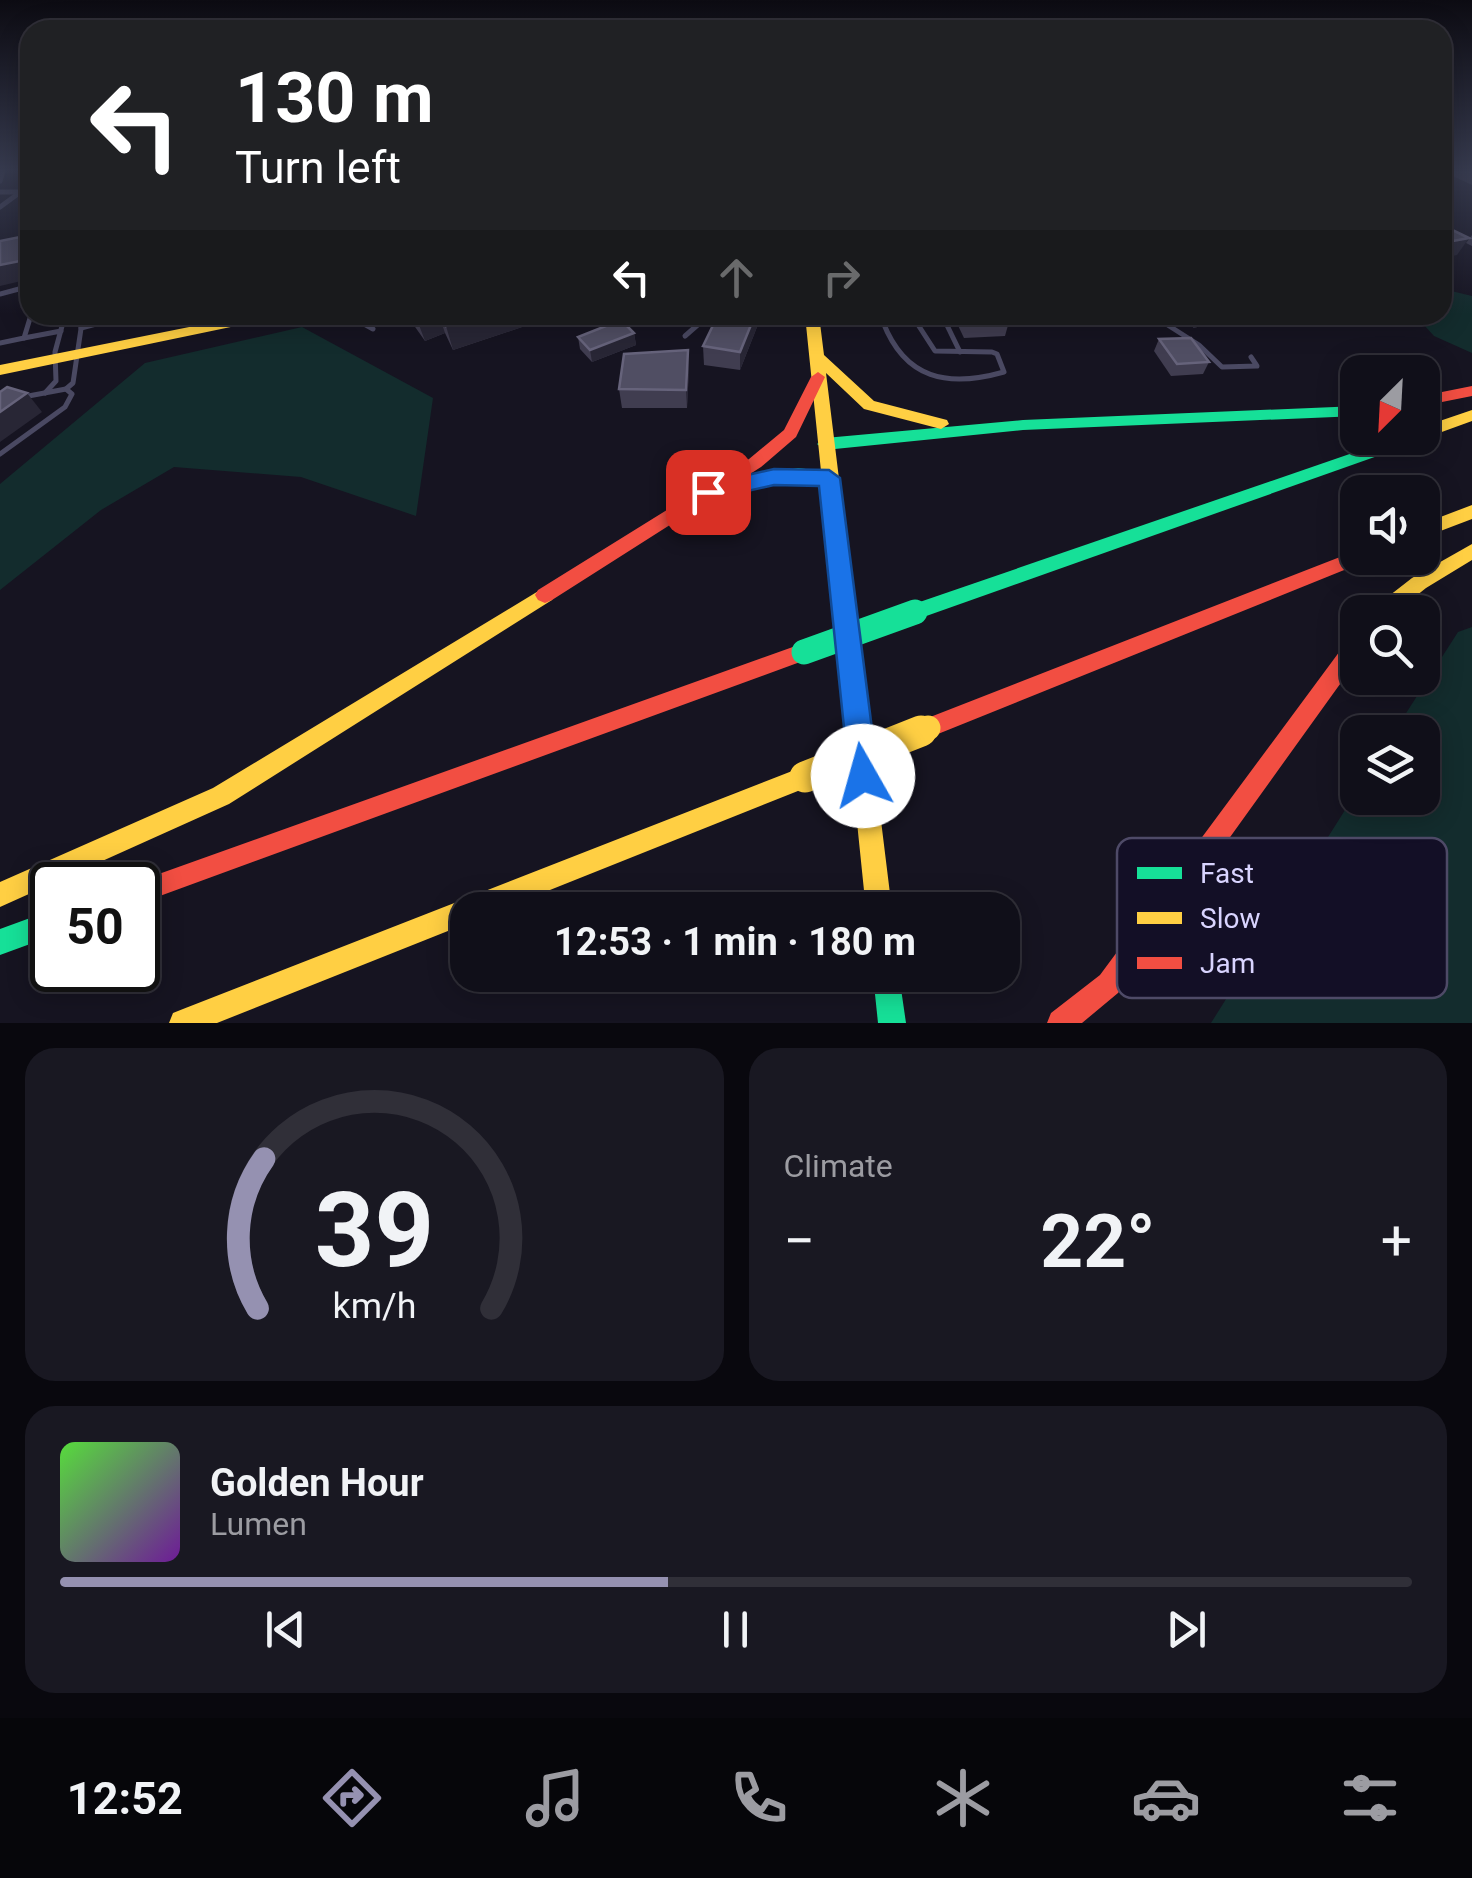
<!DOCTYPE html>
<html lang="en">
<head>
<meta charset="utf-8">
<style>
  body { margin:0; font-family:Roboto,sans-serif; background:#191822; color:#f1f3f6; height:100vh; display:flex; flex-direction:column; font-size:38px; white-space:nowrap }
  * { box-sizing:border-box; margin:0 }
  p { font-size:32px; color:#9c9ca2 }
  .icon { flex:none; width:55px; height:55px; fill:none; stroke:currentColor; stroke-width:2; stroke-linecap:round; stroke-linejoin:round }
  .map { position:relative; height:1023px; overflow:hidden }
  .details { display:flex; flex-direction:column; gap:25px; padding:25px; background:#09080e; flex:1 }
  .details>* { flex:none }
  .hud { position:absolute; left:20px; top:20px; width:1432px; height:305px; border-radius:30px; box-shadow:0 5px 25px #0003,0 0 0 2px #302f38; background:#202124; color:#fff; overflow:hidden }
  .needle { width:65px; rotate:204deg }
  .controls { position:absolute; left:1340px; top:355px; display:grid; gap:20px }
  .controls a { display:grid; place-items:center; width:100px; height:100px; border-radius:20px; background:#100f19; box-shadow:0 5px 25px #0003,0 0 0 2px #302f38; font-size:50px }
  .speed { position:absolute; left:30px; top:862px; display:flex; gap:20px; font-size:50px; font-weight:700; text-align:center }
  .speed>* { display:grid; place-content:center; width:130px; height:130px; border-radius:50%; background:#100f19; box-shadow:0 5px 25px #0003,0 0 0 2px #302f38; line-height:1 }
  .speed .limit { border:5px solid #111; border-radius:15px; background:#fff; color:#111 }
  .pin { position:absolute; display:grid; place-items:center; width:85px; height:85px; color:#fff; margin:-42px; border-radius:20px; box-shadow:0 5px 15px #0006 }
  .me { position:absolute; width:110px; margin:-55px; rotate:353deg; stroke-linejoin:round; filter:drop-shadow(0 0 8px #0008) }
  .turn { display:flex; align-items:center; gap:35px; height:210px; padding:0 50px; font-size:45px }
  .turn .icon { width:130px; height:130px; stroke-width:2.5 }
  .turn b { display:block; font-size:70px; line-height:85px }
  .lanes { display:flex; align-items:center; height:95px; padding:0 50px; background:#0003; justify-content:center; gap:50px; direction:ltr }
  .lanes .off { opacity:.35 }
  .big { font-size:75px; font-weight:700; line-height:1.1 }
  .details .tile { flex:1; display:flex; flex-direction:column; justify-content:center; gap:15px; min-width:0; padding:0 35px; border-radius:30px; background:#191822 }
  .details .dial { align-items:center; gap:0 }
  .dial svg { height:260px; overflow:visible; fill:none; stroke:#302f38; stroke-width:7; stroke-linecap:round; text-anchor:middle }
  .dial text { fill:#f1f3f6; stroke:none }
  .song { display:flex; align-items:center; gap:30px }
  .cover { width:120px; height:120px; border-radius:15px; background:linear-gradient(135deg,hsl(110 70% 55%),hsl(280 70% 35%)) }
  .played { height:10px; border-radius:5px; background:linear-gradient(90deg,#9591b1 45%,#302f38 45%) }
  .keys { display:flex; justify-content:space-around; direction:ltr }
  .heat { display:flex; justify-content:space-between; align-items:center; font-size:55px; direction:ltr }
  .details .tiles { flex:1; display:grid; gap:25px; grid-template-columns:1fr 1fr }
  .tile:last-child { grid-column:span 2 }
  .trip { position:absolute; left:450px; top:892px; width:570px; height:100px; border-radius:30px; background:#100f19; box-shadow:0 5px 25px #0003,0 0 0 2px #302f38; font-weight:700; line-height:100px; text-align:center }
  .tab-bar { display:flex; height:160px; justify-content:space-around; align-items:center; background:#06060a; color:#9c9ca2 }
  .tab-bar .icon { width:70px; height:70px }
  .tab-bar .on { color:#9591b1 }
  .tab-bar b { font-size:45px; color:#f1f3f6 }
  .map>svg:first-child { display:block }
  .green { fill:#132c2d }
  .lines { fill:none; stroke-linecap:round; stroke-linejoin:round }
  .lane { stroke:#4a4962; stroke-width:5 }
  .fast { fill:#16e098; fill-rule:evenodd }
  .slow { fill:#ffcf43; fill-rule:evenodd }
  .jam { fill:#f24e42; fill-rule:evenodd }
  .fast-bridge { stroke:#16e098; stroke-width:25 }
  .slow-bridge-far1 { stroke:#ffcf43; stroke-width:25 }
  .slow-bridge { stroke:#ffcf43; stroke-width:31 }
  .wall { fill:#403d50 }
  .shaded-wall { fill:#282635 }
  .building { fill:#504e63; stroke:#66637b; stroke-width:2.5 }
  .route { fill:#1a73e8; stroke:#114b97; stroke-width:2.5 }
  .key { fill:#130f26; stroke:#4e4a67; stroke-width:2.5 }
  .key-label { font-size:28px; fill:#d9d4ff }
</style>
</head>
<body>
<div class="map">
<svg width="1472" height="1023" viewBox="0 0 1472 1023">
  <rect width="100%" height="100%" fill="#161421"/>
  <g class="green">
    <path d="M1443 289 1472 296V353L1434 336 1415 315H1442Z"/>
    <path d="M302 327 433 398 416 516 301 477 174 467 101 510 0 590V484L145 363Z"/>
    <path d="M1472 627V1023H1211L1357 791 1358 798H1422V732H1394L1458 632Z"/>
  </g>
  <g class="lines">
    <g class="lane">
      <path d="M0 181 3 171"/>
      <path d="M0 192H20"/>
      <path d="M0 207 30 185"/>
      <path d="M0 294 30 286"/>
      <path d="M348 315 373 329"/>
      <path d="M942 315 960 352"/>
      <path d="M1152 315 1199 345 1222 367 1257 366 1251 357"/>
      <path d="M115 316 132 315"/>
      <path d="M913 317 935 351 992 352 997 354 1004 372C947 388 905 379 883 322Z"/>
      <path d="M81 328 115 319"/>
      <path d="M685 336 709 315"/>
      <path d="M24 338 61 331"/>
      <path d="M0 343 24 338 31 315"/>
      <path d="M45 393 56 381 55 352 65 315"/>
      <path d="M23 397 66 389"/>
      <path d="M0 454 65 407 72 394 66 389 73 383 83 315"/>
    </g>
    <g class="fast">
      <path d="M1358 406V416L1023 430 825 450 817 444 825 438 1023 420Z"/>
      <path d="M1396 438H1419L1417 442 915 620 908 618 905 612 908 606Z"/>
      <path d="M798 468 829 472 837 478 829 484 798 480 731 492 722 486 731 480Z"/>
      <path d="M52 910V936L0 955V929Z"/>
      <path d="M873 975H899L906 1023H878Z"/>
    </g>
    <g class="slow">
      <path d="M249 315H276L269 319 0 375V365Z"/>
      <path d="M805 315H819L824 355 874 401 947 420 949 424 941 429 864 409 826 373 892 910H866Z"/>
      <path d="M1472 410V421L1428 437 1419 438H1422V427Z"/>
      <path d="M1472 505V519L1422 538V524Z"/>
      <path d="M1472 544V560L1426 588 1396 612H1374L1376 606 1412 578Z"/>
      <path d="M545 587 552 590 555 595 552 600 229 804 0 907V882L213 788Z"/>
      <path d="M805 766 813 769 816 777 813 785 500 910H468V923L217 1023H169L173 1013 183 1009Z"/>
    </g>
    <g class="jam">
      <path d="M818 372 825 377 796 437 761 467 552 600 545 603 538 600 535 595 538 590 749 459 784 430 811 377Z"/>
      <path d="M1472 386V396L1422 406V396Z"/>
      <path d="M1358 550V558H1367L1364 562 928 738 920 735 917 728 920 721Z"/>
      <path d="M1358 634V659L1118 993 1082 1023H1047L1051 1013 1100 975 1351 636Z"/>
      <path d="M804 643 811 646 814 652 811 658 138 904V885H128Z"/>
    </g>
    <path class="fast-bridge" d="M804 652 915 612"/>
    <path class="slow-bridge-far1" d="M915 733 928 728"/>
    <path class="slow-bridge" d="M805 777 921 731"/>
  </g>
  <g class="wall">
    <path d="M1442 171H1472V185Z"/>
    <path d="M1472 235V246L1466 243Z"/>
    <path d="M409 315H525L528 325 453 350 445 333 425 341 413 324Z"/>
    <path d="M718 315H757V327L740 370 704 365 703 346Z"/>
    <path d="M953 315H1009L1010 318 1005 336 964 338Z"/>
    <path d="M1165 315H1220L1217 321 1194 328 1189 324 1182 327Z"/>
    <path d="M634 333 636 345 592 362 580 349 578 337Z"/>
    <path d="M1159 339 1209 362 1203 374 1171 376 1154 351Z"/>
    <path d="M689 368 687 408H622L619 389Z"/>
  </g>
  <g class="shaded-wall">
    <path d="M1469 238 1457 255 1442 258V243Z"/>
    <path d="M30 259V279L0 286V265Z"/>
    <path d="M421 315H439L445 333 425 341 416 317Z"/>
    <path d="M479 315H525L528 325 453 350 446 326Z"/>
    <path d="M755 315H757V327L740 370V352Z"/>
    <path d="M1187 315H1193L1189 324 1182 327Z"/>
    <path d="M1201 315H1220L1217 321 1194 328Z"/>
    <path d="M634 333 636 345 592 362 590 350Z"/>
    <path d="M688 350 689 368 687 408 686 390Z"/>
    <path d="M27 393 42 412 0 442V412Z"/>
  </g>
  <g class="building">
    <path d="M1442 225 1469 238 1442 243Z"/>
    <path d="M30 235V259L0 265V241Z"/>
    <path d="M440 315H479L446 326Z"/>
    <path d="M718 315H755L740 352 703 346Z"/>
    <path d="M966 315H1009L1010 318 968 320Z"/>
    <path d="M621 320 634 333 590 350 578 337Z"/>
    <path d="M1191 338 1209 362 1177 364 1159 339Z"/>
    <path d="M688 350 686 390 619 389 624 354Z"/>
    <path d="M7 387 27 393 0 412V392Z"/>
  </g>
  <linearGradient id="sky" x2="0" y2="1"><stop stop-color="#0c0b12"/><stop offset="0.54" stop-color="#363a4e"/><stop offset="1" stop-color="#363a4e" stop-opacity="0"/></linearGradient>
  <rect width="1472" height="314" fill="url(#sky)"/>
  <path class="route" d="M774 469 829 470 840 478 878 776 874 785 863 790 853 785 849 776 819 486 774 485 708 500 697 492 708 484Z"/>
  <rect x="1117" y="838" width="330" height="160" rx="15" class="key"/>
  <rect x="1137" y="867" width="45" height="12" fill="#16e098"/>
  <rect x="1137" y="912" width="45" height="12" fill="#ffcf43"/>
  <rect x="1137" y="957" width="45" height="12" fill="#f24e42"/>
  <g class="key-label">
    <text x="1200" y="883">Fast</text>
    <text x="1200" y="928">Slow</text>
    <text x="1200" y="973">Jam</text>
  </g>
</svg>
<div class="controls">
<a><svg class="needle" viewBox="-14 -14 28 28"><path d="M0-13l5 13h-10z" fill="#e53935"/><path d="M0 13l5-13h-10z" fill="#9c9ca2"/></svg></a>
<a><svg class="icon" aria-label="sound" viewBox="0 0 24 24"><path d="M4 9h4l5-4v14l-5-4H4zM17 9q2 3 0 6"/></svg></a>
<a><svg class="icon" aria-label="search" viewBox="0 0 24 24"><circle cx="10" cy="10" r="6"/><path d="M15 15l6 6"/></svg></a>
<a><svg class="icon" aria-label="layers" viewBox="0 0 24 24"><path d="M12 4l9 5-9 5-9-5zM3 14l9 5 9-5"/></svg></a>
</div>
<div class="speed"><div class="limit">50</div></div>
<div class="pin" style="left:708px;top:492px;background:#d93025"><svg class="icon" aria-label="arrive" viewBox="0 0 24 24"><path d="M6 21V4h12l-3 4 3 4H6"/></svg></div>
<svg class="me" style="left:863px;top:776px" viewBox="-20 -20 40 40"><circle r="19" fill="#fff"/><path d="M0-13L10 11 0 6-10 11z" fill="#1a73e8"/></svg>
<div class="trip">12:53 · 1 min · 180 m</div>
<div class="hud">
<div class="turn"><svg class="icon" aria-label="left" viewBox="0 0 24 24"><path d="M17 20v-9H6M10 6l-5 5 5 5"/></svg><div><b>130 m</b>Turn left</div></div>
<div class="lanes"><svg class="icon" aria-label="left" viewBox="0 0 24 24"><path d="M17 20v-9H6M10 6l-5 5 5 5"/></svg><svg class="icon off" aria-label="ahead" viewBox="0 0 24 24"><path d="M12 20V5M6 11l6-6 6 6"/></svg><svg class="icon off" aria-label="right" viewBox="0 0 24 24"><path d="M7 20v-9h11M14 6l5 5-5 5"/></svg></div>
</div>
</div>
<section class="details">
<div class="tiles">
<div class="tile dial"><svg viewBox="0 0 100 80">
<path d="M14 69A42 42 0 1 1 86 69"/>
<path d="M14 69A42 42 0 0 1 16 23" stroke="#9591b1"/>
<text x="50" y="56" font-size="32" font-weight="700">39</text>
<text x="50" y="72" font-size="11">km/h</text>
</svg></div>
<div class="tile"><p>Climate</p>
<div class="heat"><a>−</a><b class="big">22°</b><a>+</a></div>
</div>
<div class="tile">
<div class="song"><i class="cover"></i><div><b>Golden Hour</b><p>Lumen</p></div></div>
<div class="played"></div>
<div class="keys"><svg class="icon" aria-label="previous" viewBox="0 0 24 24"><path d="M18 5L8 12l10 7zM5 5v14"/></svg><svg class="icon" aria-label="pause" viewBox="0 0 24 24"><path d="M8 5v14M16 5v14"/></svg><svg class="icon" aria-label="next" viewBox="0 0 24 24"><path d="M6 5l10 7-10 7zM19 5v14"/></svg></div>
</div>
</div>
</section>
<nav class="tab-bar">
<b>12:52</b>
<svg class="icon on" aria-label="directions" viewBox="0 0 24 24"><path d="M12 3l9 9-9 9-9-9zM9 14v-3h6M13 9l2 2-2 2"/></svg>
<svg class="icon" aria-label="music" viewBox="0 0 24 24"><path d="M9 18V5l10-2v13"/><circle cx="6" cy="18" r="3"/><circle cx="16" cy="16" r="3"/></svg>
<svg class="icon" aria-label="phone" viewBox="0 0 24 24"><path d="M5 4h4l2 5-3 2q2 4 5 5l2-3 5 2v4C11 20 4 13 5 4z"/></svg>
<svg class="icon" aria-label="climate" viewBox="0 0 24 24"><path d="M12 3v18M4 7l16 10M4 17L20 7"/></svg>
<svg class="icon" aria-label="car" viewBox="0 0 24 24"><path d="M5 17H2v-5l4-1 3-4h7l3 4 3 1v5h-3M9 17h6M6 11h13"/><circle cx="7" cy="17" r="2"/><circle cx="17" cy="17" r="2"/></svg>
<svg class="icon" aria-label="filters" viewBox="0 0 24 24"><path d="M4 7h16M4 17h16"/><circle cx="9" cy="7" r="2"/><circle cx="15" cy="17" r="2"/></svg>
</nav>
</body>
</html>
